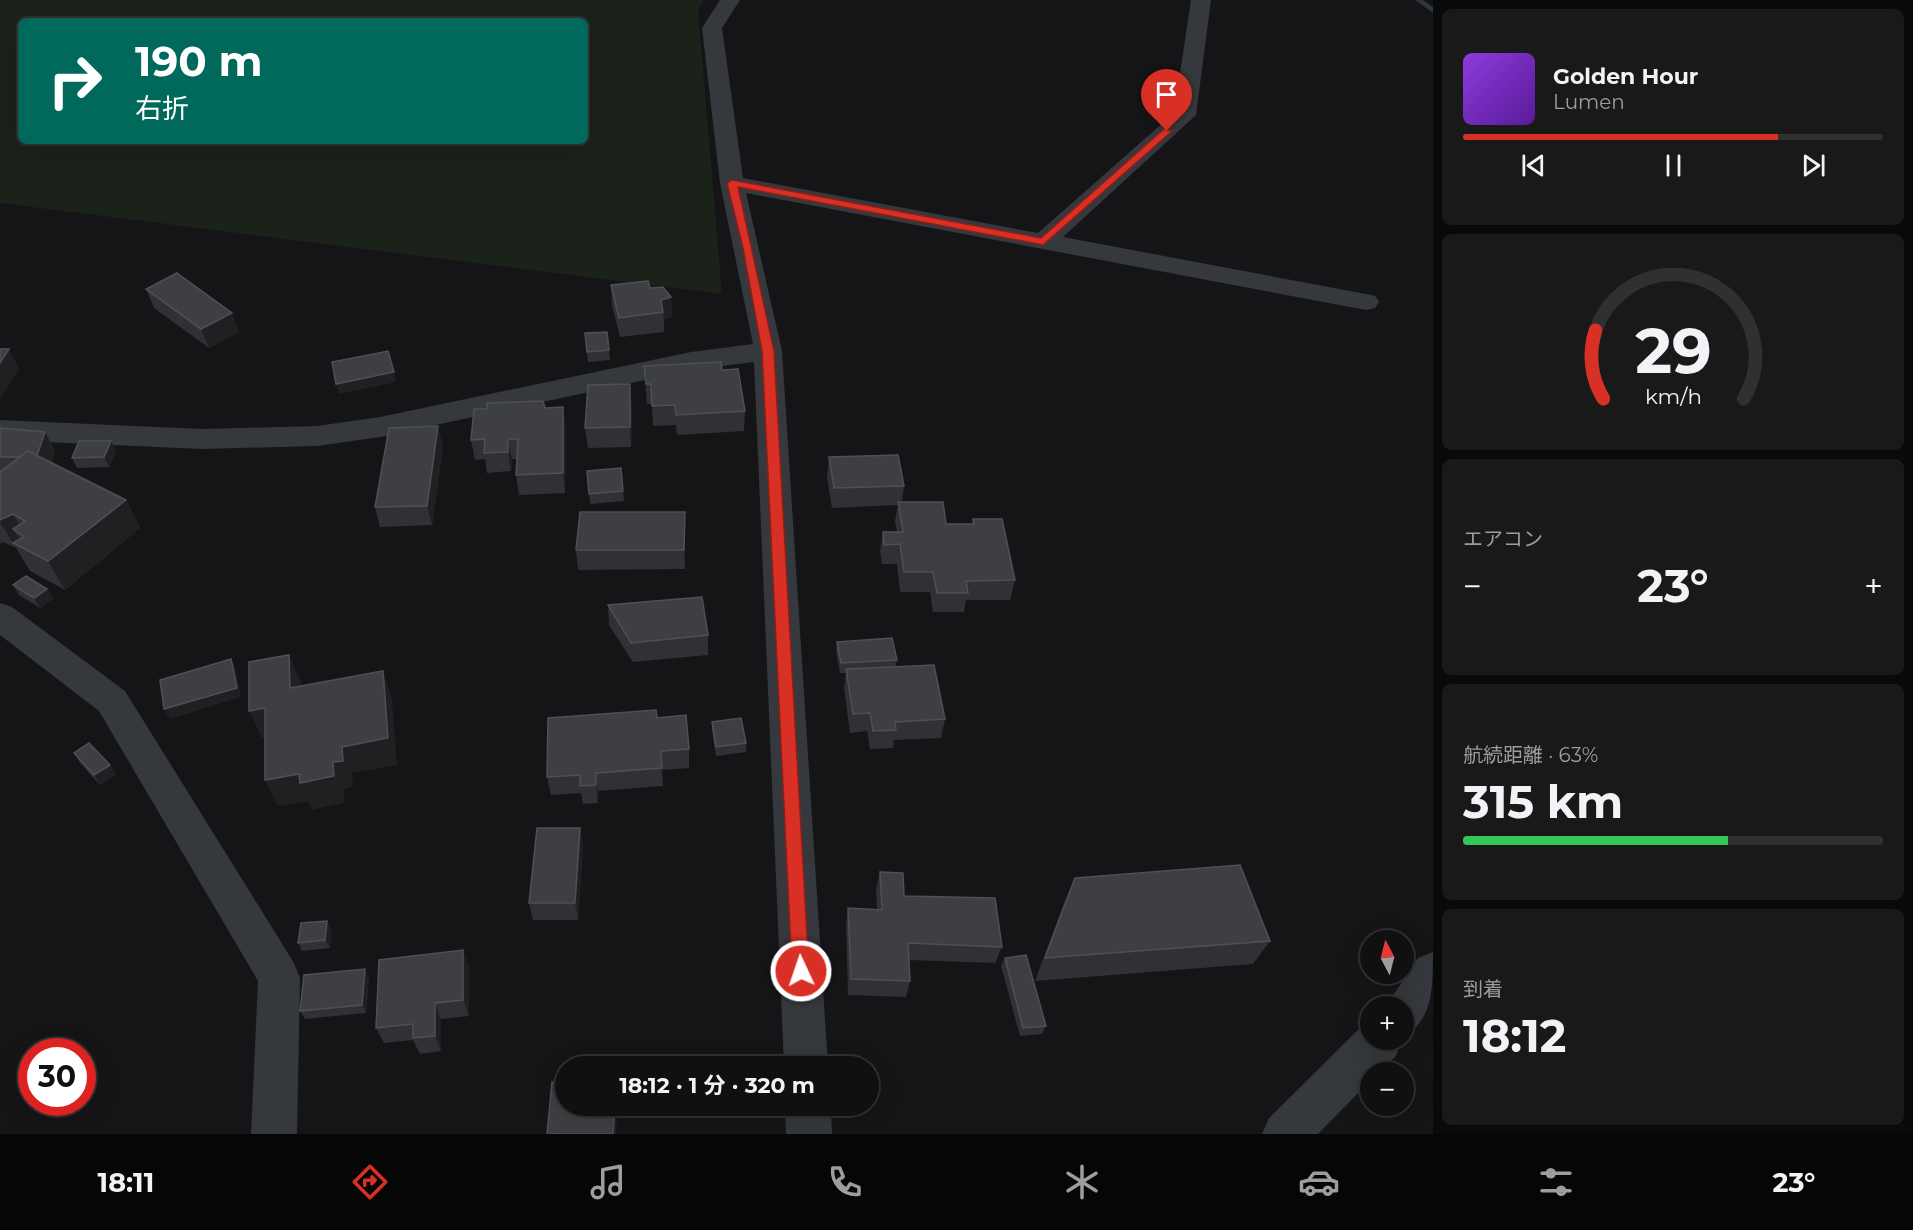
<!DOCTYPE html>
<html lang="ja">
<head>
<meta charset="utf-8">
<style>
  body { margin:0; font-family:Montserrat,"Noto Sans JP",sans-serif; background:#19191a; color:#f1f3f6; height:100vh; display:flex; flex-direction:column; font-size:22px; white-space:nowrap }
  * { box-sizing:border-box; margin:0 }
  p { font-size:20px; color:#9c9d9f }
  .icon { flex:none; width:33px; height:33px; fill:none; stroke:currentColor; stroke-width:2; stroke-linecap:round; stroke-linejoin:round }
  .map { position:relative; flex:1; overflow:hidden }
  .side { display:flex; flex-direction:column; gap:9px; padding:9px; background:#090909; width:480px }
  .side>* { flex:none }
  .hud { position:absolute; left:18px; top:18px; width:570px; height:126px; border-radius:9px; box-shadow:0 6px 24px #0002,0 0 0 2px #303031; background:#00695c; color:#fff; overflow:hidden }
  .needle { width:39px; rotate:353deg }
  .buttons { position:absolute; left:1360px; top:930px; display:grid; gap:12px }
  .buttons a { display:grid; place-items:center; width:54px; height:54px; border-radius:50%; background:#101011; box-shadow:0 6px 24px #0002,0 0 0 2px #303031; font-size:30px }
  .speed { position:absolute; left:18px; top:1038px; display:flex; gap:12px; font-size:30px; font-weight:700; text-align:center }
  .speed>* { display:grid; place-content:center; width:78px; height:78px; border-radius:50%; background:#101011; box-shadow:0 6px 24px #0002,0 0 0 2px #303031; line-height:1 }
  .speed .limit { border:9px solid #d22; background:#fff; color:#111 }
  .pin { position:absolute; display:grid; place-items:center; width:51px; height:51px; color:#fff; margin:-62px -26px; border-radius:50% 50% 50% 0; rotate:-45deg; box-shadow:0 0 6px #0007 }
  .pin .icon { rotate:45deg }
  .me { position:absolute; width:66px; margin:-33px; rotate:357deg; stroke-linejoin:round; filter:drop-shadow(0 0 4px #0008) }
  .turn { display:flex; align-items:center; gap:21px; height:126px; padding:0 18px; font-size:27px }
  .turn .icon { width:78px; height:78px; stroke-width:2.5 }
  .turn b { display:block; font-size:42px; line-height:51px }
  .big { font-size:45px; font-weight:700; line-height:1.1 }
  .side .tile { flex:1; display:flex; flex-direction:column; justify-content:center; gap:9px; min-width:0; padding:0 21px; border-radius:9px; background:#19191a }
  .side .dial { align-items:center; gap:0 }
  .dial svg { height:156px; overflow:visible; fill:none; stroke:#303031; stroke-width:7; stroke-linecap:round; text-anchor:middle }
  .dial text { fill:#f1f3f6; stroke:none }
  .song { display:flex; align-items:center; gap:18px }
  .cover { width:72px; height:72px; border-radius:9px; background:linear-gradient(135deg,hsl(270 70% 55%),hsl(270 70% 35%)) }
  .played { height:6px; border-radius:3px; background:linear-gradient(90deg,#d93025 75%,#303031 75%) }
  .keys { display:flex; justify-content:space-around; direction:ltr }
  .heat { display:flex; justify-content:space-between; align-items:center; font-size:33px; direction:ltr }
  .charge { height:9px; border-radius:4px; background:linear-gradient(90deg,#34c759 63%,#303031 0) }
  .trip { position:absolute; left:555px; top:1056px; width:324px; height:60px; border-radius:30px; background:#101011; box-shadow:0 6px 24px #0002,0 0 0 2px #303031; font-weight:700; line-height:60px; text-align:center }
  .dock { display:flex; height:96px; justify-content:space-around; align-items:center; background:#060607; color:#9c9d9f }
  .dock .icon { width:42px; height:42px }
  .dock .selected { color:#d93025 }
  .dock b { font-size:27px; color:#f1f3f6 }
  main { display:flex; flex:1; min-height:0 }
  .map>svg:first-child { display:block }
  .green { fill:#1a221a; fill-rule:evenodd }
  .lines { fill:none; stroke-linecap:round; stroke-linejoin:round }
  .stream { fill:#2a373c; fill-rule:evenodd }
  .minor { fill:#35383c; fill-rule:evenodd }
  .tertiary { fill:#35383c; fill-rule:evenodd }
  .wall { fill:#313135 }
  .shaded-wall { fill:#202023 }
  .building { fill:#3d3f43; stroke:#4e5055; stroke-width:1.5 }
  .route { fill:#d93025; stroke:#8d1f18; stroke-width:1.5 }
</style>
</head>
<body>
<main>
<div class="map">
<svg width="1433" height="1134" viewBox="0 0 1433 1134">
  <rect width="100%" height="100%" fill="#151517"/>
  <path class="green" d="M0 0H704L698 9 722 294 0 203ZM21 21H585V141H21Z"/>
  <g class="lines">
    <path class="stream" d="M1415 0H1423L1433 7V13Z"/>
    <g class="minor">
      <path d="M720 0H740L722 28 743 178 1038 233 1174 113 1191 0H1211L1196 115 1063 237 1366 294 1375 296 1379 302 1375 308 1366 310 746 193 782 351 828 1066H784L754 362 691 370 380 437 317 446 202 449 0 440V420L202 429 317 426 380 417 691 352 753 344 720 183 702 28Z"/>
      <path d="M0 603 12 607 125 691 294 963 300 978 297 1134H251L258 981 99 711 0 635Z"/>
      <path d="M785 1106H831L832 1134H786Z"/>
    </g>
    <g class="tertiary">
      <path d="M1433 952C1433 988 1433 1020 1404 1036V1006H1386L1418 958Z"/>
      <path d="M1371 1022V1040H1402L1396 1056 1379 1072H1371V1080L1318 1134H1262L1269 1118 1364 1024Z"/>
    </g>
  </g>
  <g class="wall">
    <path d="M611 285 650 288 671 297 672 317 664 319V332L620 337 612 305Z"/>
    <path d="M146 289 239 332 209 348 154 308Z"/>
    <path d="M585 333 609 350 610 360 588 362Z"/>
    <path d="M644 366 722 370 745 411 744 431 677 435 676 425 653 426 652 404H647Z"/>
    <path d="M632 403 631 447 588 448 585 428Z"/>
    <path d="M545 408 566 426 565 493 519 495 516 475V459H512L511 471 487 473 485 459 475 460 471 440Z"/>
    <path d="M0 428 45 432 55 451 52 463 126 500 140 528 65 590 30 571 16 548 3 542 0 544Z"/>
    <path d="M111 441 116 451 109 467 77 468 72 458Z"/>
    <path d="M443 446 432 525 380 527 375 507Z"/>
    <path d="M829 457 904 486 902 502 946 524H972L973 519 1015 580 1010 600H966L964 612H933L930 592H900L897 564H882L880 551 883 532H897L895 521 898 505 832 508 827 477Z"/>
    <path d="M621 468 624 501 590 504 587 471Z"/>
    <path d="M685 512V569L578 570 576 550Z"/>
    <path d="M13 585 47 589 53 599 40 608 19 595Z"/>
    <path d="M608 605 708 635V655L633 662 609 625Z"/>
    <path d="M837 642 897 660 895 667 945 719 941 738 894 740 893 748 870 749 867 731 850 733 844 688 846 673H840L836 651Z"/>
    <path d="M657 718 689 749V768L662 770 663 786 598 791V803L583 804 581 793 551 795 547 777Z"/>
    <path d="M712 722 746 743V752L716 756 712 731Z"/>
    <path d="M74 753 110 765 116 774 100 785 80 763Z"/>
    <path d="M580 828 583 845 578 920H533L529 903Z"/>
    <path d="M880 872 904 896 1002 947 995 963 909 960 910 981 906 997 848 995 846 925 848 908 877 909 876 889Z"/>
    <path d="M1075 878 1270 941 1253 964 1035 981 1064 903Z"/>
    <path d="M327 921 331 930 330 948 302 951 298 943Z"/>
    <path d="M1005 958 1046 1026 1042 1034 1020 1036 1001 966Z"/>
    <path d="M469 966V1016L441 1019V1051L420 1054 413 1040 384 1043 376 1028Z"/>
    <path d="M369 977 366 1013 305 1019 300 1011Z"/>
  </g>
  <g class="shaded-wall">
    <path d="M671 297 672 317 664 319 663 312 661 300Z"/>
    <path d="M232 313 239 332 209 348 201 329Z"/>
    <path d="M9 349 19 369 0 400V363Z"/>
    <path d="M394 372 396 382 339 394 336 384Z"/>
    <path d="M630 384 632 403 631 447 630 427Z"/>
    <path d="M563 407 566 426 565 493 563 473Z"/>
    <path d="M438 426 443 446 432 525 427 506Z"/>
    <path d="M45 432 55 451 48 477 37 457Z"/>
    <path d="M508 439 512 459 511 471 508 452Z"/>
    <path d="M111 441 116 451 109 467 104 457Z"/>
    <path d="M126 500 140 528 65 590 48 561Z"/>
    <path d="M685 512V569L684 550Z"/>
    <path d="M13 514 30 542 24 537 13 529 23 545 13 543 16 548 0 522V520Z"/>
    <path d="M47 589 53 599 40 608 34 598Z"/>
    <path d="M289 655 301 682 302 715 290 688Z"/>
    <path d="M231 659 236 669 241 697 170 719 164 709Z"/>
    <path d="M383 671 392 699 397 765 352 773 353 787 344 789V803L312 810 308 801 278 806 265 780 299 774 333 762Z"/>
    <path d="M265 708 277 735 262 738 249 711Z"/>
    <path d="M110 765 116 774 100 785 94 775Z"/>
    <path d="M596 773 598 791V803L596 785Z"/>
    <path d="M580 828 583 845 578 920 575 903Z"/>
    <path d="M327 921 331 930 330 948 325 940Z"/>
    <path d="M463 950 469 966V1016L463 1000Z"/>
    <path d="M365 969 369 977 366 1013 362 1005Z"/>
    <path d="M435 1003 441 1019V1051L435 1036Z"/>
    <path d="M615 1106H618L616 1134H613Z"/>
  </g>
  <g class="building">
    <path d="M177 273 232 313 201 329 146 289Z"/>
    <path d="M648 281 650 288 663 287 671 297 661 300 663 312 619 318 611 285Z"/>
    <path d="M607 332 609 350 587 352 585 333Z"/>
    <path d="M0 349H9L0 363Z"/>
    <path d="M388 351 394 372 336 384 332 362Z"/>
    <path d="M721 362 722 370 738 369 745 411 676 415 675 405 652 406 651 384H646L644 366Z"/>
    <path d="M630 384V427L585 428 588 385Z"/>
    <path d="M543 401 545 408 563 407V473L516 475 518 439H508V452L484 453 485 439 471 440 474 409H487V403Z"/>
    <path d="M438 426 427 506 375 507 389 428Z"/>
    <path d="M0 428 45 432 37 456 28 451 21 457H0Z"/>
    <path d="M79 441H111L104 457 72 458Z"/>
    <path d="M28 451 126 500 48 561 13 543 24 537 13 529 25 521 13 514 0 520V472Z"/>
    <path d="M898 455 904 486 834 488 829 457Z"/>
    <path d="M621 468 623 491 589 494 587 471Z"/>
    <path d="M898 502H943L946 524H974L973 519H1002L1015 580 966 581 968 593H937L933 572H904L900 544 884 545 883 532H903Z"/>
    <path d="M580 512H685L684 550H576Z"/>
    <path d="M26 576 47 589 34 598 13 585Z"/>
    <path d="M702 597 708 635 631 643 608 605Z"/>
    <path d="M892 638 897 660 841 663 837 642Z"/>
    <path d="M289 655 290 688 383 671 388 738 342 747 343 761 333 762 334 776 300 783 299 774 265 780V708L249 711V662Z"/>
    <path d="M231 659 237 688 164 709 160 680Z"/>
    <path d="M934 665 945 719 895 722 896 730 873 731 870 713 853 714 846 669Z"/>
    <path d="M656 710 657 718 686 715 689 749 661 751 662 768 596 773V785L580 786V775L547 777 548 718Z"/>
    <path d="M741 718 746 743 716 747 712 722Z"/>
    <path d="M89 743 110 765 94 775 74 753Z"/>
    <path d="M537 828H580L575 903H529Z"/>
    <path d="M1240 865 1270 941 1045 958 1075 878Z"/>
    <path d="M880 872 903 873 904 896 995 898 1002 947 908 943 910 981 851 979 848 908 882 910Z"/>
    <path d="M327 921 325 940 298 943 301 923Z"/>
    <path d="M463 950V1000L435 1003V1036L413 1038V1024L376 1028 379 960Z"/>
    <path d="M1026 955 1046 1026 1023 1028 1005 958Z"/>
    <path d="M365 969 362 1005 300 1011 304 975Z"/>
    <path d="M552 1082H566V1106H615L613 1134H547Z"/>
  </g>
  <path class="route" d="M1164 129 1172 131 1043 245 738 187 774 351 809 971 807 977 801 980 794 977 792 971 762 351 743 248 727 183 732 180 1041 238Z"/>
</svg>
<div class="buttons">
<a><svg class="needle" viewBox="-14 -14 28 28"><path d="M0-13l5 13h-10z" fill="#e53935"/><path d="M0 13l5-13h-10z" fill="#9c9d9f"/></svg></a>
<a>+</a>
<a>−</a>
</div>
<div class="speed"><div class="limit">30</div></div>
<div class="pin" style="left:1167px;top:131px;background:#d93025"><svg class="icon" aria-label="arrive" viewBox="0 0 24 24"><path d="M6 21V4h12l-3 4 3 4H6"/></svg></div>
<svg class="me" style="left:801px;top:971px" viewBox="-20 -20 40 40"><circle r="17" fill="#d93025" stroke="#fff" stroke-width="3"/><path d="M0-11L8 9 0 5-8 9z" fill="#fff"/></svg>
<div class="trip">18:12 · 1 分 · 320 m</div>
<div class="hud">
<div class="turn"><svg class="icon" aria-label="right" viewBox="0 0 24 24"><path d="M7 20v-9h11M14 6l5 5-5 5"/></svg><div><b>190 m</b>右折</div></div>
</div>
</div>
<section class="side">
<div class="tile">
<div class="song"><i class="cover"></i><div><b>Golden Hour</b><p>Lumen</p></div></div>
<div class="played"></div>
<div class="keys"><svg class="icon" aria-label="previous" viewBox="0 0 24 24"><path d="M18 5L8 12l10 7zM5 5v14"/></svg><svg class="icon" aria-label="pause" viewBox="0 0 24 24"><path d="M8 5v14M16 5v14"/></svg><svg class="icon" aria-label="next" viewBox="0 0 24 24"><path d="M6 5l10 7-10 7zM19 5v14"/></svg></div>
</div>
<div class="tile dial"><svg viewBox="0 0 100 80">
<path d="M14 69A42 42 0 1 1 86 69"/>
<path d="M14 69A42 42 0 0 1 10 34" stroke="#d93025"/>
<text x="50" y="56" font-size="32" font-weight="700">29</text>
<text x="50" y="72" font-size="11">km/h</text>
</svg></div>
<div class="tile"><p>エアコン</p>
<div class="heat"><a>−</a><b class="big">23°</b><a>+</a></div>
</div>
<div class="tile"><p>航続距離 · 63%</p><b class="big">315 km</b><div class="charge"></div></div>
<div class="tile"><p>到着</p><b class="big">18:12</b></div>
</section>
</main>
<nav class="dock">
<b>18:11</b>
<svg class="icon selected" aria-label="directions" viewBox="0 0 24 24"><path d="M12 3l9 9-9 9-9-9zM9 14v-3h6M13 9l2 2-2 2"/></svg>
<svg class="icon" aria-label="music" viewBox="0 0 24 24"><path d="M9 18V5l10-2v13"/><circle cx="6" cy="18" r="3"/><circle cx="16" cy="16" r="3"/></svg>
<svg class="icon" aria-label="phone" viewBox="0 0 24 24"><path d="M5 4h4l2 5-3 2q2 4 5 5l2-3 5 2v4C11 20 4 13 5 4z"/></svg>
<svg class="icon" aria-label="climate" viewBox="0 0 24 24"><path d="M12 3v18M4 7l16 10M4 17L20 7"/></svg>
<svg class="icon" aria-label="car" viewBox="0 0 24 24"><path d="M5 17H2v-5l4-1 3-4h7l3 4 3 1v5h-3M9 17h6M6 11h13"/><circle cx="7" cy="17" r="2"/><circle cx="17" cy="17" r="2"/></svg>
<svg class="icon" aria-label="filters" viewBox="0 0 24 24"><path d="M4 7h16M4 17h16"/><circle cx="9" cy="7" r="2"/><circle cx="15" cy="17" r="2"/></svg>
<b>23°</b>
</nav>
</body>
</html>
